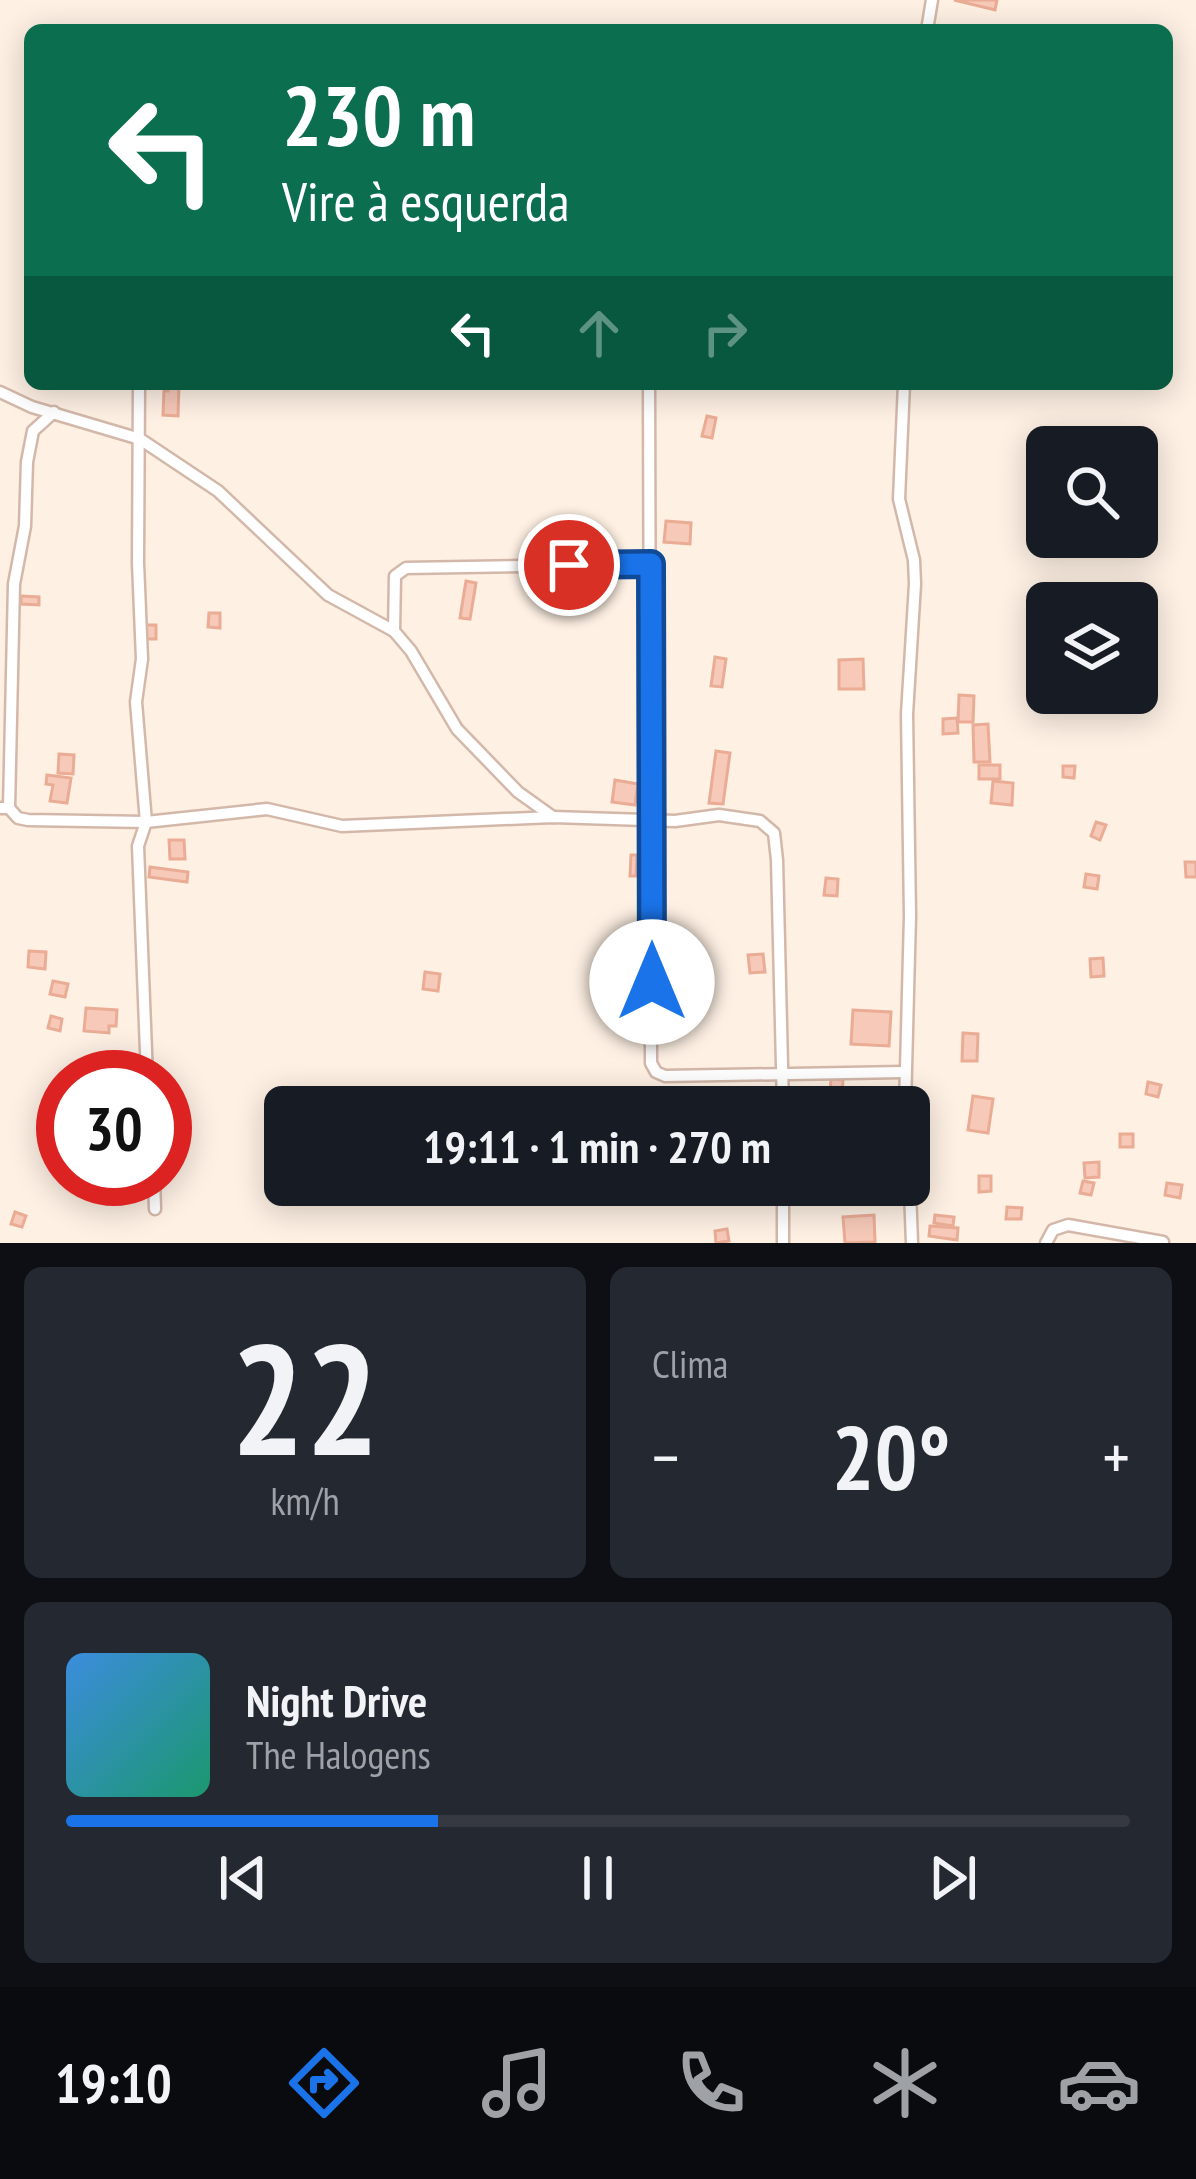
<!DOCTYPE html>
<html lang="pt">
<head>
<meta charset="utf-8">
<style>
  body { margin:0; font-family:"PT Sans Narrow",sans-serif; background:#242831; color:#f1f3f6; height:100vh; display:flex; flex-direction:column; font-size:45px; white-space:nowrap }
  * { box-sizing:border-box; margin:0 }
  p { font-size:39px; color:#9ea1a6 }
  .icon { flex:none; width:66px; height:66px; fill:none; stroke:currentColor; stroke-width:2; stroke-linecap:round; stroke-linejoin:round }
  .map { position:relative; height:1243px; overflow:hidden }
  .panel { display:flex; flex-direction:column; gap:24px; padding:24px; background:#0d0f14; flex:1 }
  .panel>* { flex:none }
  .top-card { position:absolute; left:24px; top:24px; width:1149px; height:366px; border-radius:18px; box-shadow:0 6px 30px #0003; background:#0b6e4f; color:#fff; overflow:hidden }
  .controls { position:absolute; left:1026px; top:426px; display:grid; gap:24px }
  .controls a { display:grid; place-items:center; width:132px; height:132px; border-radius:18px; background:#171b24; box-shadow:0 6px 30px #0003; font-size:60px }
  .speed { position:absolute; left:36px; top:1050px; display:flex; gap:24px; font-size:60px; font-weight:700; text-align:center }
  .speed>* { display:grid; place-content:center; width:156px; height:156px; border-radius:50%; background:#171b24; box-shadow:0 6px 30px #0003; line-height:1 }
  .speed .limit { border:18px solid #d22; background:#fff; color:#111 }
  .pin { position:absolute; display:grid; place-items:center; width:102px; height:102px; color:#fff; margin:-51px; border:6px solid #fff; border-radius:50%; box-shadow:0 3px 12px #0007 }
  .me { position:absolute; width:132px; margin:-66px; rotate:0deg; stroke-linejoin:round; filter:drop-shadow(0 0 9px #0008) }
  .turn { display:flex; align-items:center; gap:42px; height:252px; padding:0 60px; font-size:54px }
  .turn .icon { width:156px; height:156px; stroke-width:2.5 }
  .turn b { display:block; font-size:84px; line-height:102px }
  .lanes { display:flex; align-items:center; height:114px; padding:0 60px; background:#0003; justify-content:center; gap:60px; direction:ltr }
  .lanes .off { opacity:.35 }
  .big { font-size:90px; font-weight:700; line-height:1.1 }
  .panel .card { flex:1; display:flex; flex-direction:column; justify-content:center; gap:18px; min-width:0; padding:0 42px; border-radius:18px; background:#242831 }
  .panel .dial { align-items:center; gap:0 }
  .dial b { font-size:156px; line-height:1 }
  .song { display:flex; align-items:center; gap:36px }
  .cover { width:144px; height:144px; border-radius:18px; background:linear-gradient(135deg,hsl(210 70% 55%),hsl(160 70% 35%)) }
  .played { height:12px; border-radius:6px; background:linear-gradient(90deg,#1a73e8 35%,#363941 35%) }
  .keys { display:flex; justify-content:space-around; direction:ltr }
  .heat { display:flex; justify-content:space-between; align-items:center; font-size:66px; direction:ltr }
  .panel .tiles { flex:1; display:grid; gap:24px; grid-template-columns:1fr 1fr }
  .card:last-child { grid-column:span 2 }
  .trip { position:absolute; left:264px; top:1086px; width:666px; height:120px; border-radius:18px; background:#171b24; box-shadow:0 6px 30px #0003; font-weight:700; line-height:120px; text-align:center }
  .tabs { display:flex; height:192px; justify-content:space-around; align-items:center; background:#090b0e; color:#9ea1a6 }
  .tabs .icon { width:84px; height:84px }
  .tabs .selected { color:#1a73e8 }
  .tabs b { font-size:54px; color:#f1f3f6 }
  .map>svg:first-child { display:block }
  .building { fill:#f6c9b8; stroke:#ebac96; stroke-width:3 }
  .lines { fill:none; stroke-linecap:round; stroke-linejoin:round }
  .minor-casing { stroke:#d3b8aa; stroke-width:15 }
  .minor { stroke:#fff; stroke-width:10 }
  .route-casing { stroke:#114b97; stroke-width:30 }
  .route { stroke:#1a73e8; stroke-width:21 }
</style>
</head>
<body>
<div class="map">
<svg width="1196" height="1243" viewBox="0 0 1196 1243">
  <rect width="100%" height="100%" fill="#fef0e3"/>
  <g class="building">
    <path d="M954 0H997L995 10Z"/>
    <path d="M169 384H179L178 416 163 415 164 391H168Z"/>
    <path d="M707 416 716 418 712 438 702 436Z"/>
    <path d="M666 521 691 523 690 544 664 542Z"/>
    <path d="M466 581 476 583 470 619 460 618Z"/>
    <path d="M21 596 39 597V605L21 604Z"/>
    <path d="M209 613H220V628L208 627Z"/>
    <rect x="146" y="625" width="10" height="14"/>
    <path d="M715 657 726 659 722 687 711 686Z"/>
    <path d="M863 659 864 689H839V660Z"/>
    <path d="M959 695 974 696 973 722H958Z"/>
    <path d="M957 718 958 733 943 734V719Z"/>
    <path d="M988 724 990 762H974L973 725Z"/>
    <path d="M716 751 730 753 723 804 709 803Z"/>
    <path d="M59 754 74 755 73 774 58 773Z"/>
    <rect x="979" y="765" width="21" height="14"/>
    <path d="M1063 766H1075L1074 778 1063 777Z"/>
    <path d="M47 775 71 778 67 803 50 801 53 785 46 784Z"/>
    <path d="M615 780 638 784 635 805 612 802Z"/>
    <path d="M993 781 1013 783 1012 805 991 803Z"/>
    <path d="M1096 822 1106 825 1100 840 1091 836Z"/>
    <path d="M169 840H184L185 859H170Z"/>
    <path d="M631 855H637L636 876H630Z"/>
    <path d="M1185 862H1196V877H1186Z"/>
    <path d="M150 867 188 872 187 882 149 877Z"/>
    <path d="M1086 874 1099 876 1097 889 1084 887Z"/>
    <path d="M826 878 838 879 837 896 824 895Z"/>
    <path d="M29 951 46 952 45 969 28 967Z"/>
    <path d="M763 954 765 972 750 973 748 955Z"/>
    <path d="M1103 958 1104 976 1091 977 1090 959Z"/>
    <path d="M425 972 440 974 438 991 423 989Z"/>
    <path d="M53 981 68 984 65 997 50 994Z"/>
    <path d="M86 1008 117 1010 116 1026H109V1033L84 1031Z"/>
    <path d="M853 1010 891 1012 889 1046 851 1044Z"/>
    <path d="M51 1016 62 1019 60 1031 48 1028Z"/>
    <path d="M963 1033 978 1034 977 1061H962Z"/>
    <path d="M831 1079 843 1080 841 1107H829Z"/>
    <path d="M1148 1082 1161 1085 1158 1097 1146 1094Z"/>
    <path d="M973 1096 993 1099 988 1133 968 1130Z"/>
    <rect x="1120" y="1134" width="13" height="13"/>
    <path d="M1099 1162V1177L1085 1178 1084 1163Z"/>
    <path d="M979 1176H991V1191L979 1192Z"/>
    <path d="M1083 1181 1094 1183 1091 1195 1080 1193Z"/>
    <path d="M1167 1183 1182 1185 1180 1198 1165 1195Z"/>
    <path d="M1007 1207 1022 1208 1021 1219H1006Z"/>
    <path d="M15 1212 26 1216 22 1227 11 1224Z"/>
    <path d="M874 1215 875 1242 845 1243 843 1217Z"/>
    <path d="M935 1215 954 1217 953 1226 934 1223Z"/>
    <path d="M930 1226 958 1228 957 1240 929 1236Z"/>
    <path d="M727 1229 729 1241 716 1243 715 1231Z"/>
  </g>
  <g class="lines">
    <g class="minor-casing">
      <g id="minor">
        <path d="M927 30 932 0"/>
        <path d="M139 384 138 563 142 659 136 702 146 822 138 846 147 1077"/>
        <path d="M649 384 651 1063 656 1072 665 1076 904 1072"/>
        <path d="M904 384 899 499 914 560 915 584 907 714 910 916 905 1107"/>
        <path d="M0 392 32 407 140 439 218 491 328 595 394 631 411 651 457 729 518 792 553 817"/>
        <path d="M394 631 395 576 406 568 651 564"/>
        <path d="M0 808H9L18 818 28 820 146 822 267 809 342 826 553 817 675 821 719 815 760 821 774 833 777 860 783 1107"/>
        <path d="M9 808 14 584 25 526 27 462 33 431 54 412"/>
        <path d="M909 1164 912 1243"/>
        <path d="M154 1179 155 1209"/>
        <path d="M783 1243V1185"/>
        <path d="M1046 1243 1053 1230 1068 1225 1163 1242"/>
      </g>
    </g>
    <use href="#minor" class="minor"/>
  </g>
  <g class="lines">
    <g class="route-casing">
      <path id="route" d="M569 565 651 564 652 982"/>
    </g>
    <use href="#route" class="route"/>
  </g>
</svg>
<div class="controls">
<a><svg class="icon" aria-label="search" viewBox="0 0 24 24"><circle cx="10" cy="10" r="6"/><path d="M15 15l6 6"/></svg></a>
<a><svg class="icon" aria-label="layers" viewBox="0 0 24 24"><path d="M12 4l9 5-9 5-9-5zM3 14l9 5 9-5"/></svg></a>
</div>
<div class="speed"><div class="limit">30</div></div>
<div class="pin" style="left:569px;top:565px;background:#d93025"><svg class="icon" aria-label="arrive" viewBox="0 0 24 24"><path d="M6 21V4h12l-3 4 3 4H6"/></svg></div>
<svg class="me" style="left:652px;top:982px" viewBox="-20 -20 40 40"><circle r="19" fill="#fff"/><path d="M0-13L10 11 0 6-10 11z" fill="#1a73e8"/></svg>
<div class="trip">19:11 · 1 min · 270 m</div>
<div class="top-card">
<div class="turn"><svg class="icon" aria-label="left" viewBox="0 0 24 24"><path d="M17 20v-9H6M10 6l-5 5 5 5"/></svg><div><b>230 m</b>Vire à esquerda</div></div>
<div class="lanes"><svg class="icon" aria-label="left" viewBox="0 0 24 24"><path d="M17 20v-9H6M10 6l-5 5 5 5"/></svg><svg class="icon off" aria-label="ahead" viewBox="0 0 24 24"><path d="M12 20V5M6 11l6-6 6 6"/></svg><svg class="icon off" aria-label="right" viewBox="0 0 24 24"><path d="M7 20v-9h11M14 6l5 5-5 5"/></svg></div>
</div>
</div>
<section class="panel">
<div class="tiles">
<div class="card dial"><b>22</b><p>km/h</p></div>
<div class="card"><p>Clima</p>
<div class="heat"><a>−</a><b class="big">20°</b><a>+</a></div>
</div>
<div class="card">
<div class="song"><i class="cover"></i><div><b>Night Drive</b><p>The Halogens</p></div></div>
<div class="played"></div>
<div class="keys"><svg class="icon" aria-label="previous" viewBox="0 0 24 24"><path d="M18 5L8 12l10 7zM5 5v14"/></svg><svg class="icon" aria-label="pause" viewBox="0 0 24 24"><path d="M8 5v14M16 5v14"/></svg><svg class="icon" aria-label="next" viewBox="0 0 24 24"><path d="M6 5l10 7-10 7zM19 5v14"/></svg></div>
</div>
</div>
</section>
<nav class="tabs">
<b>19:10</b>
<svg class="icon selected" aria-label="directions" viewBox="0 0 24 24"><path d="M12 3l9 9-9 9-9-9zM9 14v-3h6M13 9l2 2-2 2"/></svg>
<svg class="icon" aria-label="music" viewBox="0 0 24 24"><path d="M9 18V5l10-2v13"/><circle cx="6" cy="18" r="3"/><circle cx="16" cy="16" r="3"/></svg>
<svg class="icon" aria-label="phone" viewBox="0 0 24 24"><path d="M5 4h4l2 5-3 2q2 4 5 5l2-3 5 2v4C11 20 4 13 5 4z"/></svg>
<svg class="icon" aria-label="climate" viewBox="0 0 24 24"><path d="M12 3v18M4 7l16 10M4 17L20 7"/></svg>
<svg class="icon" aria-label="car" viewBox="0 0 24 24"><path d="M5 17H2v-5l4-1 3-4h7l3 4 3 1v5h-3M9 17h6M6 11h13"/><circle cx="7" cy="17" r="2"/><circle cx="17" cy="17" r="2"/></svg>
</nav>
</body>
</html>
